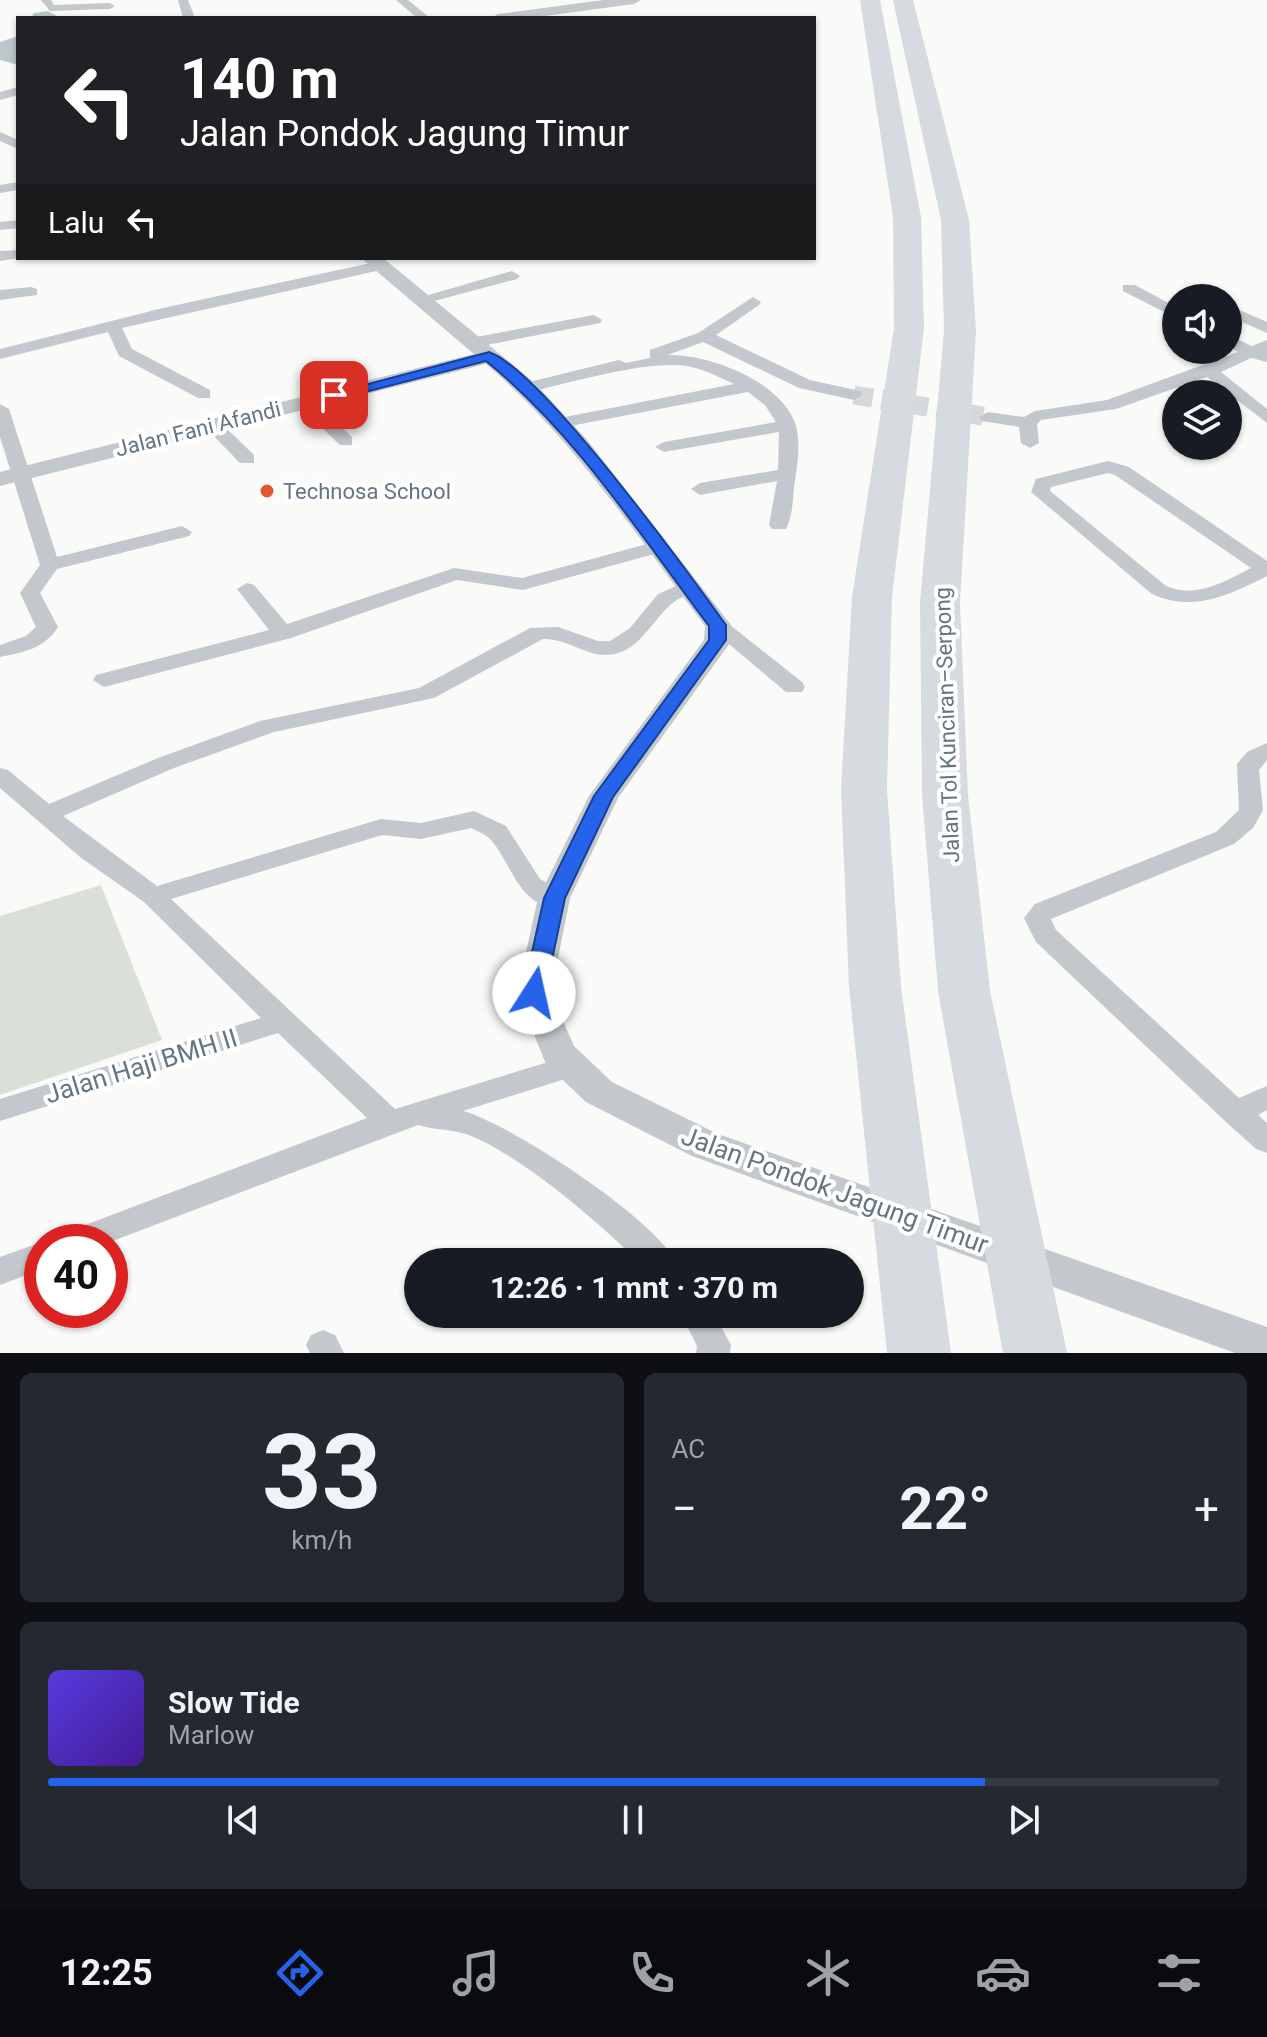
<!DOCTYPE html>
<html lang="id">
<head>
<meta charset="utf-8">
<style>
  body { margin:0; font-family:Roboto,sans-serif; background:#242831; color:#f1f3f6; height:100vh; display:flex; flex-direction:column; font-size:30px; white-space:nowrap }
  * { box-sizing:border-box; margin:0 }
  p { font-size:26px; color:#9ea1a6 }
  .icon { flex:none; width:44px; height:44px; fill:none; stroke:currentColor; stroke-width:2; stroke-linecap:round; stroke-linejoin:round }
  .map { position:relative; height:1353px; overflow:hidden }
  .details { display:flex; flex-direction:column; gap:20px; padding:20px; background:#0d0f14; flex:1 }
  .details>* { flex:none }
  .hud { position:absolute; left:16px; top:16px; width:800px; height:244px; border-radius:0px; box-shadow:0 2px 6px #0004; background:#202124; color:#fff; overflow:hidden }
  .controls { position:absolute; left:1162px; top:284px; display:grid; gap:16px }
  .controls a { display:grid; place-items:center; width:80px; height:80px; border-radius:50%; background:#171b24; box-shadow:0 2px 6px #0004; font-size:40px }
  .speed { position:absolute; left:24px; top:1224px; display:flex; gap:16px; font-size:40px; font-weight:700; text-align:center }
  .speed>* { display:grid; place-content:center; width:104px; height:104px; border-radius:50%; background:#171b24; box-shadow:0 2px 6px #0004; line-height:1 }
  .speed .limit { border:12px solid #d22; background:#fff; color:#111 }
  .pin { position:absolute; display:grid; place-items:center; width:68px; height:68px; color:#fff; margin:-34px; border-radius:16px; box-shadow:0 4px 12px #0006 }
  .me { position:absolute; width:88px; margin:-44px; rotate:10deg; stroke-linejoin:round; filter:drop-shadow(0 0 6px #0008) }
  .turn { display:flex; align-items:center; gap:28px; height:168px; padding:0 32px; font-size:36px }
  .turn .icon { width:104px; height:104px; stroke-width:2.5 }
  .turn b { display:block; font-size:56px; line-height:68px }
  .then { display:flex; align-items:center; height:76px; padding:0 32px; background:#0003; gap:16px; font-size:30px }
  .big { font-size:60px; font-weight:700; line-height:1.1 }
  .details .widget { flex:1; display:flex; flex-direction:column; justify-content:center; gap:12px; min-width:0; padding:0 28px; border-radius:12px; background:#242831 }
  .details .dial { align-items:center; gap:0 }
  .dial b { font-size:104px; line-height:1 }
  .song { display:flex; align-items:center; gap:24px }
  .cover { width:96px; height:96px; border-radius:12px; background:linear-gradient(135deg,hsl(250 70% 55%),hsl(260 70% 35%)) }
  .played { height:8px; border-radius:4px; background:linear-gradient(90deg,#2563eb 80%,#363941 80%) }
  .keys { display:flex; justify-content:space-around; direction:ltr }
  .heat { display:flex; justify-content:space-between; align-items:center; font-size:44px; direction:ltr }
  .details .tiles { flex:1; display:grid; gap:20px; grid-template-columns:1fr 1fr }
  .widget:last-child { grid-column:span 2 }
  .trip { position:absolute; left:404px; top:1248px; width:460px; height:80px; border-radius:40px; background:#171b24; box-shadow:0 2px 6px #0004; font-weight:700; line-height:80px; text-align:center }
  .tab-bar { display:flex; height:128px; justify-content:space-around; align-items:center; background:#090b0e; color:#9ea1a6 }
  .tab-bar .icon { width:56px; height:56px }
  .tab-bar .active { color:#2563eb }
  .tab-bar b { font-size:36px; color:#f1f3f6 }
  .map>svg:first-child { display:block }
  .green { fill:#dadfd7 }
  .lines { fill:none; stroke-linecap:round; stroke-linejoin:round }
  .river { fill:#bbc7cb; fill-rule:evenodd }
  .minor-tunnel { stroke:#d5d9db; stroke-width:19; stroke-dasharray:19 9; stroke-linecap:butt }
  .minor { fill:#c3c8cc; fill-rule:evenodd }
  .tertiary { fill:#c3c8cc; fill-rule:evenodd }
  .motorway { fill:#d6dbdf; fill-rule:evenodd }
  .route { fill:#2563eb; stroke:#184099; stroke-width:2 }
  .poi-dot { fill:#e4572e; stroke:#fff; stroke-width:3 }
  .labels { text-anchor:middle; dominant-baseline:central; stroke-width:8; stroke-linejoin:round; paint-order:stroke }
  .street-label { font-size:22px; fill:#657683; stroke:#fff }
  .poi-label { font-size:22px; fill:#657683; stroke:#fff; text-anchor:start }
  .near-street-label { font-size:26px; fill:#657683; stroke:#fff }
</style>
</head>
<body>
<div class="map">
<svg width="1267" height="1353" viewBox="0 0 1267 1353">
  <rect width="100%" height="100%" fill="#fafaf8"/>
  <path class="green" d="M101 885 162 1040 0 1095V916Z"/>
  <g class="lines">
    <g class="river">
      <path d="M48 11 60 18H31L34 13Z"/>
      <path d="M18 36V65L0 60V42Z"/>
    </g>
    <path class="minor-tunnel" d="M854 395 988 417"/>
    <g class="minor">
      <path d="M41 0H51L54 5 110 3 115 6 110 9 50 11Z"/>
      <path d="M178 0H188L195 18H183Z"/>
      <path d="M396 0H408L430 18H417Z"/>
      <path d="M18 87V95L0 100V92Z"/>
      <path d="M0 132 18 140V149L0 141Z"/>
      <path d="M18 182V190L0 193V185Z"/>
      <path d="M18 220V228L0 230V222Z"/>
      <path d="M18 250 20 258 0 261V251Z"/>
      <path d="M380 261 388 266 385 269 122 328 132 349 210 390V398H198L119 356 108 332 0 359V349L163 308Z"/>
      <path d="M512 271 520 276 517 279 419 305 411 300Z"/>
      <path d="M1123 285H1135L1176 307V318L1123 291Z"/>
      <path d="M31 287 37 289V295L0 300V290Z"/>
      <path d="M1201 292 1211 298H1194Z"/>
      <path d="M753 297 761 302 759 305 716 335 810 380 860 391 863 395 854 400 799 388 703 342 668 355C710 354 783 382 796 426 801 445 797 468 794 487 793 501 792 518 786 529H772L769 525 777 481 700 495 691 489 700 483 778 470 779 432 664 452 655 447 664 442 776 422 765 405 748 392 560 428 551 423 560 418 734 384C719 377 703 369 687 366 648 360 567 383 527 393L518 388 521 384 619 360 626 363 650 358V350L698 333Z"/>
      <path d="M1228 305 1267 322V333L1228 316Z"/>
      <path d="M594 315 602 320 600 323 471 348 463 343 471 338Z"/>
      <path d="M1228 335 1252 346 1267 340V362L1251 358 1221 372 1267 409V423L1207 377 1116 409 1041 420 1037 424 1039 443 1030 448 1021 443 1019 427 982 421 979 417 988 412 1024 417 1035 411 1107 400 1238 352 1228 346Z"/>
      <path d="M306 398 312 399 352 437V445H340L300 407 297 403Z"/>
      <path d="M0 404 9 409 57 557 182 526 192 532 189 536 57 569 40 593 58 627C44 649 24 652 0 657V645L26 636 36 627 20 593 40 565 0 437Z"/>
      <path d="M213 420 219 421 254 455V463H240L207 429V421Z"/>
      <path d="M1108 461 1129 467 1267 561V576C1229 595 1194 613 1152 594L1031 492 1036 479ZM1108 473 1115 475 1251 568C1223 582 1197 599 1166 586L1050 491 1051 487Z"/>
      <path d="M658 541 668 547 665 551 523 590 457 580 291 638 104 687 93 680 96 675 269 630 237 589 247 583 254 585 287 624 454 568 522 578Z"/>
      <path d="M690 580 697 582 700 586C694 594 683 595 674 602 648 622 638 661 596 654 578 650 562 638 543 639L434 698 274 732 174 768 63 816 157 886 381 819 421 823 474 811 506 826 540 879 563 892 567 898 563 904C520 916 511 858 488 837 483 833 476 831 471 828L421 839 382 835 171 899 395 1109 571 1055 581 1058 585 1066 581 1074 463 1111C511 1124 655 1219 676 1262H639C597 1221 520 1154 466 1134 450 1129 433 1130 418 1125L110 1242H59L64 1233 367 1118 278 1033 0 1121V1099L261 1018 144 902 80 857 0 788V768L8 770 49 804 158 758 260 721 419 688 530 628 558 627 598 641H610L630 628 658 594Z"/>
      <path d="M718 619 725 621 802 682 805 687 802 692H786L711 629 707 625Z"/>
      <path d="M1267 743V760L1259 770 1263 810 1253 828 1234 844 1051 919 1056 930 1239 1098 1267 1086V1110L1258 1115 1267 1123V1153L1256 1149 1225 1121 1036 942 1024 918 1035 904 1216 832 1239 810 1237 764 1247 752Z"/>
      <path d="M42 1242V1269L0 1285V1257Z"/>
      <path d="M681 1314H714L731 1345 730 1353H696L697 1346Z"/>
      <path d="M323 1330 335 1335 344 1353H310L306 1345 311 1335Z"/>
    </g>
    <g class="tertiary">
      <path d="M603 0H641L634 4 530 18H491L498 14Z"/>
      <path d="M361 258H383L535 383 588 441 731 625 732 640 618 798 570 898 551 993 574 1046 612 1082 718 1134 1267 1327V1353H1235L692 1156 586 1102 546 1064 517 993 538 898 589 796 704 640 705 626C636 535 573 438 486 364L0 486V472L474 354Z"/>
    </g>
    <g class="motorway">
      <path d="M860 0H880L921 217 924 328 892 597 887 789 901 987 951 1353H887L849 987 841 789 852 597 894 328 893 217Z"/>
      <path d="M893 0H913L969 220 976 331 960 603 968 795 990 991 1067 1353H1003L938 991 922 795 920 603 944 331 941 220Z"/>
    </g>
  </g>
  <path class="route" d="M489 352C541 370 688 572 726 625V640L613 797 565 898 545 993 534 1001 523 993 544 898 594 796 709 640V626C640 535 576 434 486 361L334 400 327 395Z"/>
  <circle class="poi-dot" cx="267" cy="491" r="8"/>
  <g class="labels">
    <g class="street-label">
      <text transform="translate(198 429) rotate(-14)">Jalan Fani Afandi</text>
      <text transform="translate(947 725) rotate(-92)">Jalan Tol Kunciran–Serpong</text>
    </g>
    <g class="poi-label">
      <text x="283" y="491">Technosa School</text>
    </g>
    <g class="near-street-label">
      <text transform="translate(141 1066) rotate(-17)">Jalan Haji BMH II</text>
      <text transform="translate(835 1190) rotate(20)">Jalan Pondok Jagung Timur</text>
    </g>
  </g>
</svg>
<div class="controls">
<a><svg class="icon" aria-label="sound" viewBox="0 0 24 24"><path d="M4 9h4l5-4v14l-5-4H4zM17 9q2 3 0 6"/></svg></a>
<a><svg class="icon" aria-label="layers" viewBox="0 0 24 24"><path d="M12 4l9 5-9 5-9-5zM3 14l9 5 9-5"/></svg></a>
</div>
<div class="speed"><div class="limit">40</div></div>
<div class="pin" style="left:334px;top:395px;background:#d93025"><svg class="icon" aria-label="arrive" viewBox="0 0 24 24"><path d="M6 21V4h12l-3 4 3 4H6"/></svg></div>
<svg class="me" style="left:534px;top:993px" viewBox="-20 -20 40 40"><circle r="19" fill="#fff"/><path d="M0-13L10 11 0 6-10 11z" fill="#2563eb"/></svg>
<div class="trip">12:26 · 1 mnt · 370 m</div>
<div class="hud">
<div class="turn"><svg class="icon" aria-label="left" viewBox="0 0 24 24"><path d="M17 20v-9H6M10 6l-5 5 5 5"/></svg><div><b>140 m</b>Jalan Pondok Jagung Timur</div></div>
<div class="then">Lalu<svg class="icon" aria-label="left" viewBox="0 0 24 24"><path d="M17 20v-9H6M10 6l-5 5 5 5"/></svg></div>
</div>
</div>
<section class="details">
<div class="tiles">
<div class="widget dial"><b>33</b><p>km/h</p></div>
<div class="widget"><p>AC</p>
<div class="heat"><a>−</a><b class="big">22°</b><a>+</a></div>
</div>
<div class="widget">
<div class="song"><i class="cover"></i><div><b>Slow Tide</b><p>Marlow</p></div></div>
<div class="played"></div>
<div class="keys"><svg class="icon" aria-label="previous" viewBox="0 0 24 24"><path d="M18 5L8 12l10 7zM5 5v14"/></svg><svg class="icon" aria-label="pause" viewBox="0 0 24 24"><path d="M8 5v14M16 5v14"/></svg><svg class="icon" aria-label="next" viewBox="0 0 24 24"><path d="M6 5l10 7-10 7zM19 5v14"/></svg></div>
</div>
</div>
</section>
<nav class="tab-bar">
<b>12:25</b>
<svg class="icon active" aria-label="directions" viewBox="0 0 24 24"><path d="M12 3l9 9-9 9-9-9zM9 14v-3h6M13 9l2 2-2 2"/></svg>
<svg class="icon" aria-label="music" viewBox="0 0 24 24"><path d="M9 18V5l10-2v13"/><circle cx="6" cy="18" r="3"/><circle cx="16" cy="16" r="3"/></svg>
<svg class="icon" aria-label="phone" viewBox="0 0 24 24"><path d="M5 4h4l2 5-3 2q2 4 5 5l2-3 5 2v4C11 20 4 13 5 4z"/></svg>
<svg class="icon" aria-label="climate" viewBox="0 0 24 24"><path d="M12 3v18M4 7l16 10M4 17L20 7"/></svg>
<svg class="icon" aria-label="car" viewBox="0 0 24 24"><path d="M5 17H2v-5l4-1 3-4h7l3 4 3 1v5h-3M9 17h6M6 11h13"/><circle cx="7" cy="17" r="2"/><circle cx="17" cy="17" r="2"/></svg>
<svg class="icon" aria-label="filters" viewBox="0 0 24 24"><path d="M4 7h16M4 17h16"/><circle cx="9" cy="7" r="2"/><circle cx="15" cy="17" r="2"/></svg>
</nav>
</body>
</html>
